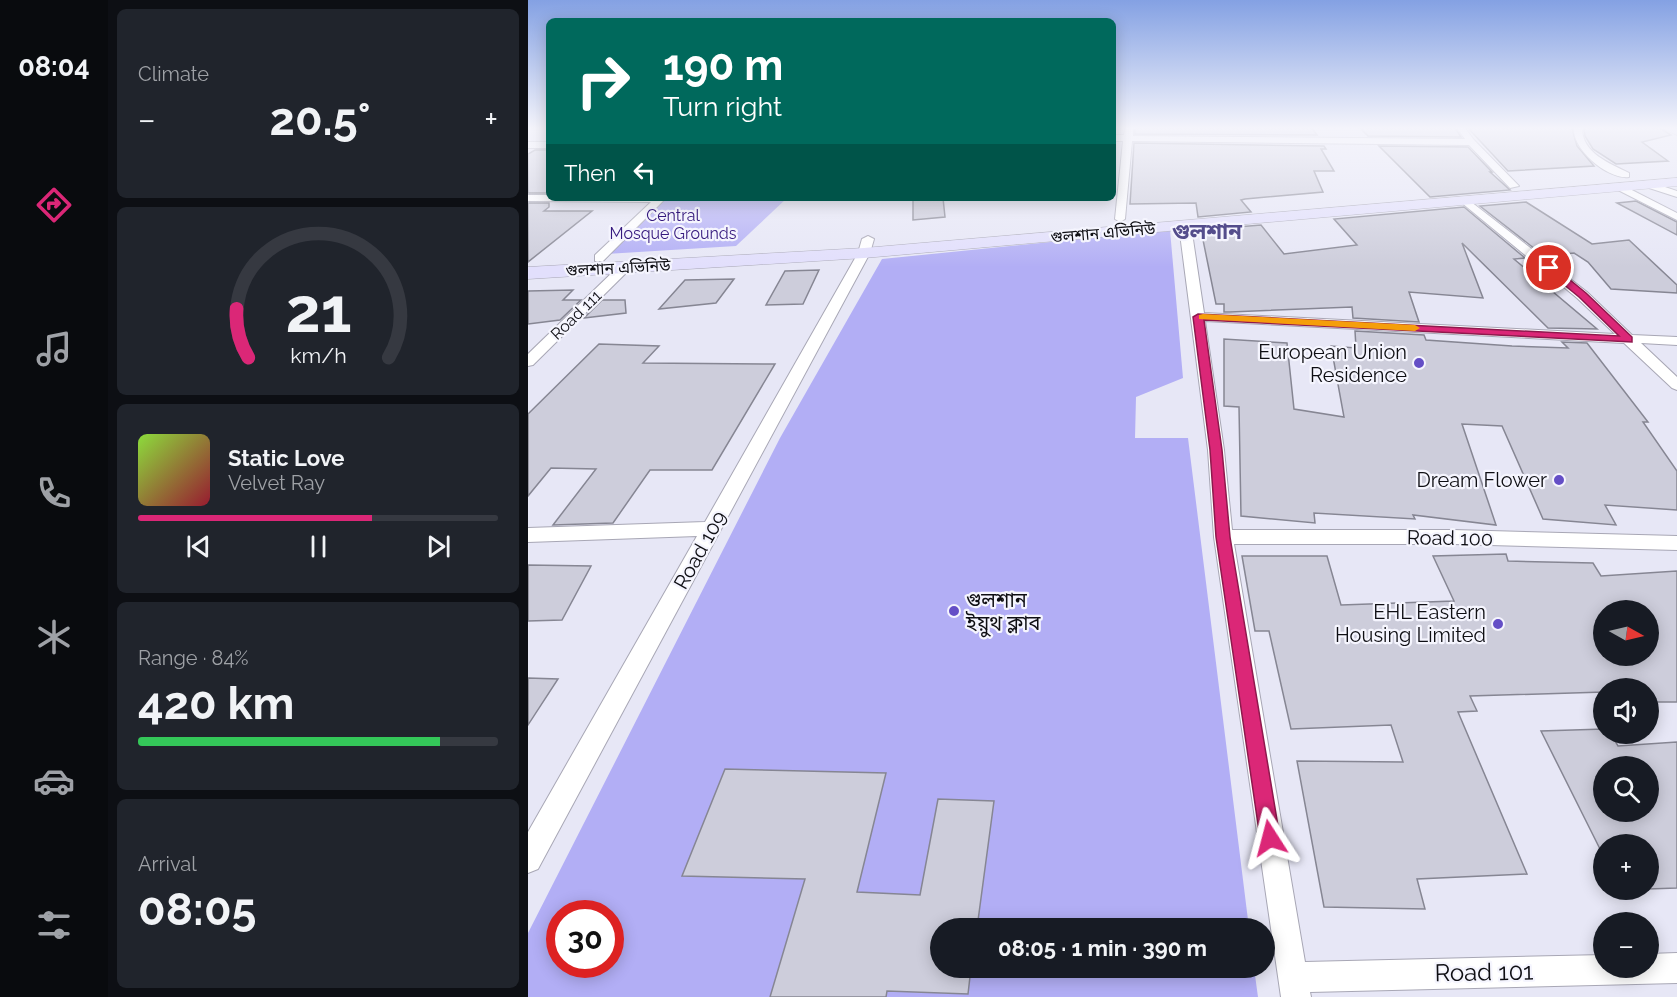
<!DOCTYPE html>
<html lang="en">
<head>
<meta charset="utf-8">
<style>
  body { margin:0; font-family:Raleway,"Noto Sans Bengali",sans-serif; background:#20242c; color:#f1f3f6; height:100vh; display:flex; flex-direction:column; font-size:22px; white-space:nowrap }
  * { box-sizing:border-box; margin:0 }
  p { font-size:20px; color:#9ea1a6 }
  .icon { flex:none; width:33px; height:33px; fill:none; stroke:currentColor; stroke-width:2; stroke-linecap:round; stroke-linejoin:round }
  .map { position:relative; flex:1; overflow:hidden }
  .details { display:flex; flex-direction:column; gap:9px; padding:9px; background:#0d0f14; width:420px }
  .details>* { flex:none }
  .hud { position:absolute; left:18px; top:18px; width:570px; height:183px; border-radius:9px; box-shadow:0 3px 15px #0003; background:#00695c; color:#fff; overflow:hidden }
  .needle { width:39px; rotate:98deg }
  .fabs { position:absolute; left:1065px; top:600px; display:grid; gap:12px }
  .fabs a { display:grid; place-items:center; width:66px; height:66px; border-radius:50%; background:#171b24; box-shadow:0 3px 15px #0003; font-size:30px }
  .speed { position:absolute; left:18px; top:900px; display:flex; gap:12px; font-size:30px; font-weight:700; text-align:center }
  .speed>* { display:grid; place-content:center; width:78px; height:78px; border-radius:50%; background:#171b24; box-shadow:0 3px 15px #0003; line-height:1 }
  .speed .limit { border:9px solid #d22; background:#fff; color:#111 }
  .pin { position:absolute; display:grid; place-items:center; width:51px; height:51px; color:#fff; margin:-26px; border:3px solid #fff; border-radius:50%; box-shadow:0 2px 6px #0007 }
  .me { position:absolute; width:66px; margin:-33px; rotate:351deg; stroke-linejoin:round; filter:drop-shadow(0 0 4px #0008) }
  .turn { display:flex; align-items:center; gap:21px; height:126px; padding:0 18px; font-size:27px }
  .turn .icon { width:78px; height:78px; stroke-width:2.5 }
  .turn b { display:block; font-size:42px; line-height:51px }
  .then { display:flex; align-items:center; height:57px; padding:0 18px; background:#0003; gap:12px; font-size:22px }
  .big { font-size:45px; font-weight:700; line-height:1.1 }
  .details .card { flex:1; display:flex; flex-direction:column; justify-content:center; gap:9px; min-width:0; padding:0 21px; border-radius:9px; background:#20242c }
  .details .dial { align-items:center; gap:0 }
  .dial svg { height:156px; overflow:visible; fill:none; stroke:#363941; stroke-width:7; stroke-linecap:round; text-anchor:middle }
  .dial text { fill:#f1f3f6; stroke:none }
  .song { display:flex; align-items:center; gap:18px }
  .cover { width:72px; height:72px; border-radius:9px; background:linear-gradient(135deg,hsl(90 70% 55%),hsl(350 70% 35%)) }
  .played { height:6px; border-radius:3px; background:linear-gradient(90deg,#db2777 65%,#363941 65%) }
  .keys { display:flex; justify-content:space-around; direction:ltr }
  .heat { display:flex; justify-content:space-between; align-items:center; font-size:33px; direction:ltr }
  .charge { height:9px; border-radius:4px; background:linear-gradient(90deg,#34c759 84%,#363941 0) }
  .trip { position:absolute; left:402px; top:918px; width:345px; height:60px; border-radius:30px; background:#171b24; box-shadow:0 3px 15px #0003; font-weight:700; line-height:60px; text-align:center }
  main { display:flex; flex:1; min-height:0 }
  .tab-bar { display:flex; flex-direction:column; width:108px; justify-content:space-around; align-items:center; background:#090b0e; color:#9ea1a6 }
  .tab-bar .icon { width:42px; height:42px }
  .tab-bar .selected { color:#db2777 }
  .tab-bar b { font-size:27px; color:#f1f3f6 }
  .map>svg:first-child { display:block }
  .green { fill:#b2aef5; fill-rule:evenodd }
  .building { fill:#cdcddb; stroke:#868693; stroke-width:1.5; fill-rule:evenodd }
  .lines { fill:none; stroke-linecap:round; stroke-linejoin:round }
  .street-casing { stroke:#a8a7b5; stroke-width:2 }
  .secondary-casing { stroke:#a8a7b5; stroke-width:1 }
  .street { fill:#fff; fill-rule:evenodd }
  .secondary { fill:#e2dffc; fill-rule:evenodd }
  .route { fill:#db2777; stroke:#8e194d; stroke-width:1.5 }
  .slow { fill:#f59e0b }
  .poi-dot { fill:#644ec6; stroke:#f5f5fe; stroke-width:2 }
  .labels { text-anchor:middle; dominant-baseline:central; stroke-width:4.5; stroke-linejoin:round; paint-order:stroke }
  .far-park-label { font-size:16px; fill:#35197e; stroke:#f5f5fe }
  .far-street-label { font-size:16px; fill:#0e0e13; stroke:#f5f5fe }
  .poi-label { font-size:20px; fill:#0e0e13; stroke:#f5f5fe; text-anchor:end }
  .street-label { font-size:20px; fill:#0e0e13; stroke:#f5f5fe }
  .far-district-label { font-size:22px; font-weight:bold; fill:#544d8c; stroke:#f5f5fe }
  .near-street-label { font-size:24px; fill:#0e0e13; stroke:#f5f5fe }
</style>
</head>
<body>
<main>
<nav class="tab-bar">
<b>08:04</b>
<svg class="icon selected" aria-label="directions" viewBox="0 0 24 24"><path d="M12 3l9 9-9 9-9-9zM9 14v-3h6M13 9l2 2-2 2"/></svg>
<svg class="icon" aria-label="music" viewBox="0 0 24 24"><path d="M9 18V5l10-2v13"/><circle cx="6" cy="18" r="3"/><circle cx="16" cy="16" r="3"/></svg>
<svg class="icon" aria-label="phone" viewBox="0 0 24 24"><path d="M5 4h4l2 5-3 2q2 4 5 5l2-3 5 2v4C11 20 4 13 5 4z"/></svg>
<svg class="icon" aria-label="climate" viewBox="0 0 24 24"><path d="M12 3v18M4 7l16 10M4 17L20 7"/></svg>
<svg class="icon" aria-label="car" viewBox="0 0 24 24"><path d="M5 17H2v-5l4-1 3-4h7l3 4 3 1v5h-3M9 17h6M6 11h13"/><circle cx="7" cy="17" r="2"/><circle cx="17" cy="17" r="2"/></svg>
<svg class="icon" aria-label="filters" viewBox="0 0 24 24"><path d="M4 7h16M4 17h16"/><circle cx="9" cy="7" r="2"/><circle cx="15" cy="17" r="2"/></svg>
</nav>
<section class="details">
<div class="card"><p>Climate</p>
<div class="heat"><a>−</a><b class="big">20.5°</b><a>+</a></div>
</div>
<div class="card dial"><svg viewBox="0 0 100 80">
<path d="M14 69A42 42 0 1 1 86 69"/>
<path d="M14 69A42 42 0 0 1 8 44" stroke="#db2777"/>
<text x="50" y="56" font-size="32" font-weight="700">21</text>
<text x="50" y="72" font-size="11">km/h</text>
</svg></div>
<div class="card">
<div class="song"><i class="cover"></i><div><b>Static Love</b><p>Velvet Ray</p></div></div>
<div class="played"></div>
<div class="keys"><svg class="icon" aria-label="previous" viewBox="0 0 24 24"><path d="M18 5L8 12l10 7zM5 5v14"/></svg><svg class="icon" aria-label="pause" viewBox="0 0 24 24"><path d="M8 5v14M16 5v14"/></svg><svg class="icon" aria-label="next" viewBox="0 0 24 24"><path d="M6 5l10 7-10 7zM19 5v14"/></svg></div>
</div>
<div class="card"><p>Range · 84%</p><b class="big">420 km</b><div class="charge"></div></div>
<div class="card"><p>Arrival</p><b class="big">08:05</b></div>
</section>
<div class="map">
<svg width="1149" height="997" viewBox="0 0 1149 997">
  <rect width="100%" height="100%" fill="#e7e7f6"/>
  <g class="green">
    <path d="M135 198H259L208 246 78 254Z"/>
    <path d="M642 230 655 378 608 397 607 438H660L721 928H412V968H726L730 997H0V933L252 438 354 259ZM32 914H82V964H32Z"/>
  </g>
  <g class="building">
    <path d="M607 128H784L789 135 607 134Z"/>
    <path d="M832 128H927L933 137 840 136Z"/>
    <path d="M940 128H1044L1049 146 1066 166 980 171Z"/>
    <path d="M1056 128H1132L1143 135 1114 142 1140 161 1088 164 1065 149 1057 136Z"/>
    <path d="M606 143 796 146 798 149H793L806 171H786L795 192 717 199 713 200 723 212 670 217 668 203 602 204Z"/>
    <path d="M851 146 940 147 964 172H962L982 190 902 197Z"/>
    <path d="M7 150H21V193H0V154Z"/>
    <path d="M385 198H415L417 217 385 220Z"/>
    <path d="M1108 201 1149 222V235L1089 203Z"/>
    <path d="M998 202 1064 244 1101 240 1149 285V293L1083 289 1060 262 1046 253 1016 256 952 206Z"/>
    <path d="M0 203H21V207L16 211H64L0 262Z"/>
    <path d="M936 207 997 258 986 259 1069 329 1020 328 934 243 955 298 881 292 891 322 825 318 824 307 702 312H696V304H688L673 230 733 225 756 254 829 245 806 219Z"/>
    <path d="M291 270 275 304 238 305 257 271Z"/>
    <path d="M206 279 188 303 131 309 157 280Z"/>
    <path d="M45 290 35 300H53L32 320 0 324V291Z"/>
    <path d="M74 300H97L98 313 56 318Z"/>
    <path d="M827 331 896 335 898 340 984 346 1040 348 1034 342 1059 343 1120 422H1115L1149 471V510L1077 505 1088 525 1015 519 974 426 934 424 968 525 885 515 887 519 786 513 787 523 713 516 711 407 696 406V339L759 343 766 409 816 417 803 346 828 348Z"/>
    <path d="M71 344 131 346 115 363 247 364 184 470H122L85 523 25 525 68 469 23 468 0 496V414Z"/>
    <path d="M978 554 980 561 1065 563 1073 576 1149 571V702H1120V688H1076V692L942 696 949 711 930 712 999 874 889 879 897 909 796 907 769 761 875 762 863 725 763 729 741 631H727L714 556H799L813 605 926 601 905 556ZM1076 610H1120V656H1076Z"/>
    <path d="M0 565 63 566 34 620 0 621Z"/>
    <path d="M0 678 30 679 0 725Z"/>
    <path d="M1076 729V734H1083L1090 746 1149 742V888L1120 889V844H1076V857L1013 731ZM1076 766H1120V812H1076Z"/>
    <path d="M197 769 358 773 329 892 392 895 410 799 466 801 449 928H412V968H443L440 994 359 991 358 997H242L277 879 154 876Z"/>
  </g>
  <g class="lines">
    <g class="street-casing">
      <g id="street">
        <path d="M597 128H605V136L937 139 929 128H937L946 140 991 186 982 188 941 145 604 141 597 219 592 222 587 219 595 141H585V135H596Z"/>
        <path d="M1046 128H1054C1054 153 1081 163 1101 173V177C1081 180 1044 150 1046 128Z"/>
        <rect x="0" y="142" width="21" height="6"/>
        <path d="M1122 182 1149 191V197L1118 187 1117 185Z"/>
        <path d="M1094 185 1149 213V220L1090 190 1089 188Z"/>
        <path d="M0 195H21V198H138L75 261H67V255L123 202 0 201Z"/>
        <path d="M938 198 1059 292 1104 335 1149 337V345L1113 343 1149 377V390L1144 388 1096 343 677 321 696 450 704 530H925L1149 536V550L925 544H706L777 962 1076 955V968H1120V954L1149 953V983L782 992 783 997H753L686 537 680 450 651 226 657 223 663 226 676 313 1087 334 1049 298 934 203 933 201Z"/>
        <path d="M340 236 346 239 342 253 10 869 0 873V832L169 536 0 542V528L177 522 330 253 334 239Z"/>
        <path d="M96 264 100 265V271L5 365 0 366V354L92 265Z"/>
      </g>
    </g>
    <g class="secondary-casing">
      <g id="secondary">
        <path d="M1134 128H1149V135Z"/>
        <path d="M1149 178V186L336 258 0 279V267L336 248Z"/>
      </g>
    </g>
    <use href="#street" class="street"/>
    <use href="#secondary" class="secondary"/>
  </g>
  <linearGradient id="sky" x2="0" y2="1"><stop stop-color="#84a1e3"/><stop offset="0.48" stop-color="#f4f4fb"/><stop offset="1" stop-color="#f4f4fb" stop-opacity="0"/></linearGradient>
  <rect width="1149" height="267" fill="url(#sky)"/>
  <path class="route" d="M1018 266H1025L1058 293 1104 337V342L676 320 694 450 702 537 752 838 749 845 742 848 735 845 732 838 688 537 682 450 665 317 670 314 1091 336 1051 297 1018 270Z"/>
  <path class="slow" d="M675 314 887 325 892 328 887 331 671 319V315Z"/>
  <g class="poi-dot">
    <circle cx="891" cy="363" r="6"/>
    <circle cx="1031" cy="480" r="6"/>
    <circle cx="426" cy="611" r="6"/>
    <circle cx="970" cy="624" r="6"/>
  </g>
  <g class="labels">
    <g class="far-park-label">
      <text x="145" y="215">Central<tspan x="145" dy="18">Mosque Grounds</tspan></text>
    </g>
    <g class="far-street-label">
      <text transform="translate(575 233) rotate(-5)">গুলশান এভিনিউ</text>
      <text transform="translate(90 268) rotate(-3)">গুলশান এভিনিউ</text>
      <text transform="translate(48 315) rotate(-44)">Road 111</text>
    </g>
    <g class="poi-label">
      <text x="879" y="352">European Union<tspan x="879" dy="23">Residence</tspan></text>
      <text x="1019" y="480">Dream Flower</text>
      <text x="438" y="600" text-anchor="start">গুলশান<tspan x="438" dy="23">ইয়ুথ ক্লাব</tspan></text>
      <text x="958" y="612">EHL Eastern<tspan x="958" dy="23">Housing Limited</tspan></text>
    </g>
    <g class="street-label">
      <text transform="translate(922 538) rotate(1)">Road 100</text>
      <text transform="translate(172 550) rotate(-61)">Road 109</text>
    </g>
    <g class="far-district-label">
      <text x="679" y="231">গুলশান</text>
    </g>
    <g class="near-street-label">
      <text transform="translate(956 972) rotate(-1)">Road 101</text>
    </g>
  </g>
</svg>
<div class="fabs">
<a><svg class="needle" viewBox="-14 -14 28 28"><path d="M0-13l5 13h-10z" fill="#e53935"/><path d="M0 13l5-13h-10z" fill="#9ea1a6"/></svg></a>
<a><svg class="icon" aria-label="sound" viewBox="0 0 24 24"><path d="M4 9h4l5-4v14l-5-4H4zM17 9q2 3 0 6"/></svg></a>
<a><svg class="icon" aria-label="search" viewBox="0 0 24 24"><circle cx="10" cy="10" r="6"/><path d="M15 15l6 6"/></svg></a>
<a>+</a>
<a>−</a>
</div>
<div class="speed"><div class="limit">30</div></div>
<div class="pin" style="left:1021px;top:268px;background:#d93025"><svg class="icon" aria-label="arrive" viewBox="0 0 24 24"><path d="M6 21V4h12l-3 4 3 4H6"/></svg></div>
<svg class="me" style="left:742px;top:838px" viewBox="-20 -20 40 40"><path d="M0-17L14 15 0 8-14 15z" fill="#db2777" stroke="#fff" stroke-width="4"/></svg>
<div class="trip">08:05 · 1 min · 390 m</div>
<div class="hud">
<div class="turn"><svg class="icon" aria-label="right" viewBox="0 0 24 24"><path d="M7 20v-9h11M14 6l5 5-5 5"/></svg><div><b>190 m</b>Turn right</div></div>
<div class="then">Then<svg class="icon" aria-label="left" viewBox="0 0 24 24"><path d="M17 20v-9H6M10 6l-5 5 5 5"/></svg></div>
</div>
</div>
</main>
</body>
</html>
